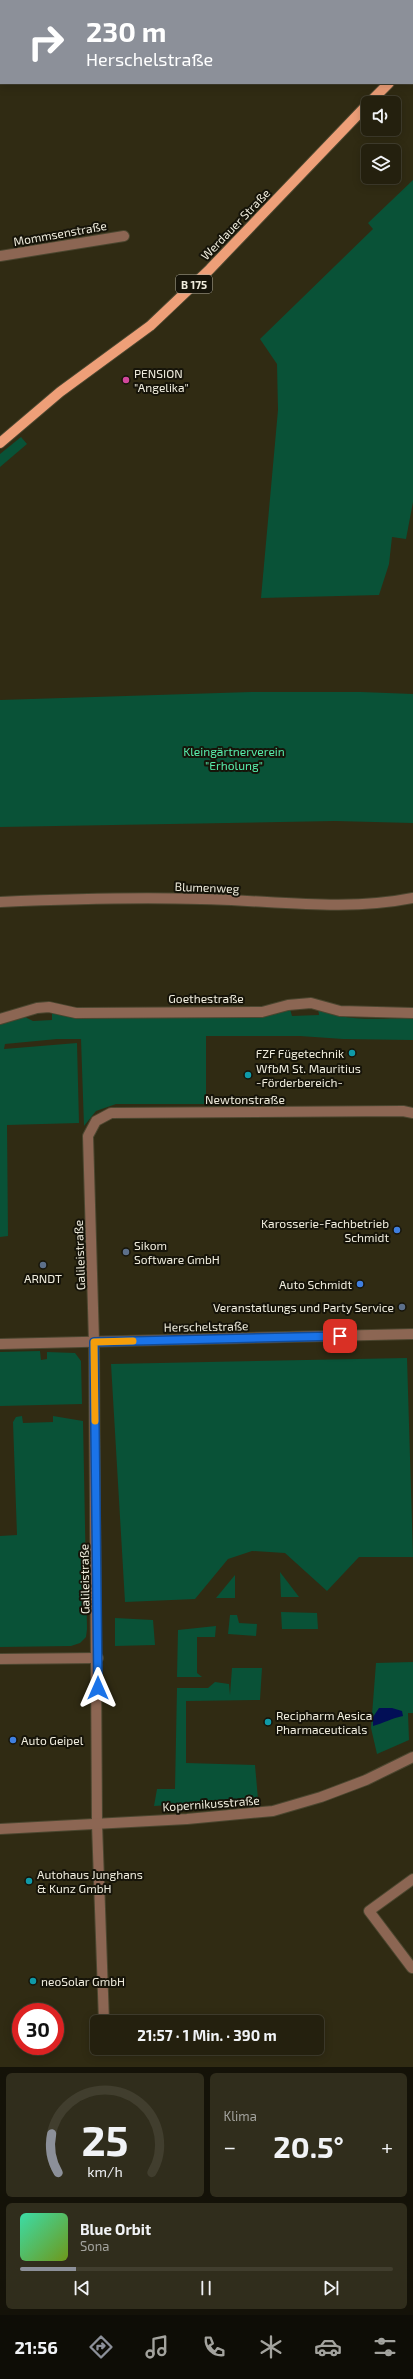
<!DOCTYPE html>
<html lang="de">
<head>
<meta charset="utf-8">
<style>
  body { margin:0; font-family:"Exo 2",sans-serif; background:#302d1c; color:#f1f3f6; height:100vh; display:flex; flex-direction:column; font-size:15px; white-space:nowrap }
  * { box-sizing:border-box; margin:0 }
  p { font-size:13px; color:#a3a39e }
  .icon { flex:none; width:22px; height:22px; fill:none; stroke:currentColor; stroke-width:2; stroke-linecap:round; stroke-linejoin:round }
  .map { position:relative; height:2067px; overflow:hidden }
  .details { display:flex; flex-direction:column; gap:6px; padding:6px; background:#141208; flex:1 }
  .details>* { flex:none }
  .hud { position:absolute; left:0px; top:0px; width:413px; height:84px; box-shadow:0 2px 10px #0003,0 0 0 1px #413e2e; background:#8c9099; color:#fff; overflow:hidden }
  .fabs { position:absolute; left:361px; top:96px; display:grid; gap:8px }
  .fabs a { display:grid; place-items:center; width:40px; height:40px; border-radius:6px; background:#24200e; box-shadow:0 2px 10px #0003,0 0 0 1px #413e2e; font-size:20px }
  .speed { position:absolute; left:12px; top:2003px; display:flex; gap:8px; font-size:20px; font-weight:700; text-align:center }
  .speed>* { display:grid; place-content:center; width:52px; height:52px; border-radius:50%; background:#24200e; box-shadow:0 2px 10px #0003,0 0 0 1px #413e2e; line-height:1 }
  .speed .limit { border:6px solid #d22; background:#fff; color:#111 }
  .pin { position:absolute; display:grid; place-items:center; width:34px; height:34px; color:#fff; margin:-17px; border-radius:8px; box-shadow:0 2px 6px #0006 }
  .me { position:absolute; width:44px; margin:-22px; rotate:0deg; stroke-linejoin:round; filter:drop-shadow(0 0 3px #0008) }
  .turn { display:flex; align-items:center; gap:14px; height:84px; padding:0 20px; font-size:18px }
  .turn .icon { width:52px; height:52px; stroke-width:2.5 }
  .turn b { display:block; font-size:28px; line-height:34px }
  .big { font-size:30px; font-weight:700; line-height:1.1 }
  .details .widget { flex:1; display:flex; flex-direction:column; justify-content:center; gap:6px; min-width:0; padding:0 14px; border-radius:6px; background:#302d1c }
  .details .dial { align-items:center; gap:0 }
  .dial svg { height:104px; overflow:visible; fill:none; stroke:#413e2e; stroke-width:7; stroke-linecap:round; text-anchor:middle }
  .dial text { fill:#f1f3f6; stroke:none }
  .song { display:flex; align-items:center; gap:12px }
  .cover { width:48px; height:48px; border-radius:6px; background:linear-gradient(135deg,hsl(160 70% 55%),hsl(80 70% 35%)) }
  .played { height:4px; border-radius:2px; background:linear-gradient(90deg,#8c9099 15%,#413e2e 15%) }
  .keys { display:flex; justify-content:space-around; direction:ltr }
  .heat { display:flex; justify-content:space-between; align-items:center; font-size:22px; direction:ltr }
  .details .tiles { flex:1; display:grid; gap:6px; grid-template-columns:1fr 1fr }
  .widget:last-child { grid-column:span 2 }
  .trip { position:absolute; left:90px; top:2015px; width:234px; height:40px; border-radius:6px; background:#24200e; box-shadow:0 2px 10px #0003,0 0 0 1px #413e2e; font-weight:700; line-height:40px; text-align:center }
  .tabs { display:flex; height:64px; justify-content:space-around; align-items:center; background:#0e0d06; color:#a3a39e }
  .tabs .icon { width:28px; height:28px }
  .tabs .on { color:#8c9099 }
  .tabs b { font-size:18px; color:#f1f3f6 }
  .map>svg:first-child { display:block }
  .green { fill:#095237 }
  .forest { fill:#246045 }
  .water { fill:#020f56 }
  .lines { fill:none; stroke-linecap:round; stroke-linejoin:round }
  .minor-casing { stroke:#4b462f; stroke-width:12 }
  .tertiary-casing { stroke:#4b462f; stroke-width:12 }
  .primary-casing { stroke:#4b462f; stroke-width:12 }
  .minor { stroke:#8c6653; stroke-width:10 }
  .tertiary { stroke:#8c6653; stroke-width:10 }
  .primary { stroke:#ee9f78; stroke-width:10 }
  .route-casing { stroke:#114b97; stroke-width:10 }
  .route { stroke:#1a73e8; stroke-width:7 }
  .slow { stroke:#f59e0b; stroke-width:7 }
  .hotel-dot { fill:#d1479c; stroke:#161409; stroke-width:1.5 }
  .culture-dot { fill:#0f9aa8; stroke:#161409; stroke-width:1.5 }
  .shop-dot { fill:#3f7fe0; stroke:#161409; stroke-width:1.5 }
  .service-dot { fill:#5c6f8a; stroke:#161409; stroke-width:1.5 }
  .labels { text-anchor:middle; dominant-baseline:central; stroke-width:4; stroke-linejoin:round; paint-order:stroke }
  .shield { fill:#161409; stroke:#afac9e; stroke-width:1 }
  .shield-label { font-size:11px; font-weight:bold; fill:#f0edde }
  .street-label { font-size:12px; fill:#f0edde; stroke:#161409 }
  .poi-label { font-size:12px; fill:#f0edde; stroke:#161409; text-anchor:start }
  .park-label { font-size:12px; fill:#58eead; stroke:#161409 }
</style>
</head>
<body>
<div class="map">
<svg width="413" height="2067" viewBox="0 0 413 2067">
  <rect width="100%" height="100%" fill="#302b13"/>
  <g class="green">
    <path d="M413 180V502L406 539 392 537 389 564 379 595 261 598 278 410 277 364 260 339 373 229 368 223Z"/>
    <path d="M21 437 27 444 0 467V454Z"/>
    <path d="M251 692H361L413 694V823L335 821 0 827V700Z"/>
    <path d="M318 1008C339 1023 387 1018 413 1018V1040L343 1039 300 1036H206V1104H116L96 1111 84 1126 81 1039H57L5 1044 4 1049 77 1043 79 1123 7 1125 8 1236 0 1237V1024L23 1016 33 1021 52 1020V1012L249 1015 274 1014 290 1009 292 1016 319 1015Z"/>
    <path d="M40 1351 41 1360 47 1359V1352L75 1353 81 1361 82 1404 0 1406V1352Z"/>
    <path d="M407 1358 413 1557H359L327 1591 285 1553 252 1551 228 1559 195 1599 125 1602 111 1364Z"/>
    <path d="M22 1416 23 1423 53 1422V1416L83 1421 87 1629 86 1637 80 1643 71 1646 0 1647V1536L17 1535 13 1422 16 1417Z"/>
    <path d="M280 1572 299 1597H281Z"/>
    <path d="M235 1575V1598H216Z"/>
    <path d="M281 1612 317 1613 318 1629H282Z"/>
    <path d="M230 1615H237L239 1623 257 1624 256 1636 228 1634Z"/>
    <path d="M115 1618 153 1620 155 1645 115 1646Z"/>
    <path d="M216 1626 215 1637H197V1673L202 1677H177L178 1630Z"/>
    <path d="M413 1662V1713H408L409 1740 377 1754 371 1728 376 1663Z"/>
    <path d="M232 1668H262L260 1700 186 1701V1763L255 1765 258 1799 154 1806 157 1789H175L177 1688H208L215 1682 229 1684 230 1695Z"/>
  </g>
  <path class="forest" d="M330 0H413V34L412 1Z"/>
  <path class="water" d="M379 1708H392L402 1711 403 1716C392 1718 384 1723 373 1726V1717Z"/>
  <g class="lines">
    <g class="minor-casing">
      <g id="minor">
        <path d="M0 256 124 236"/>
        <path d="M0 902C67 899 134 897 201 899 270 900 344 912 413 898"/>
        <path d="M0 1019 37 1008 49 1007 76 1013 262 1012 288 1005 311 1003 340 1011 413 1013"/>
        <path d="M0 1344 413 1334"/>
        <path d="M0 1659 98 1658"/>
        <path d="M412 1968 369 1911 413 1879"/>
        <path d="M104 2022 97 1824 94 1342 88 1136 96 1121 111 1113 403 1111 413 1113"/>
      </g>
    </g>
    <g class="tertiary-casing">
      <path id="tertiary" d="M0 1829 187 1819 273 1811 321 1797 366 1780 413 1757"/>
    </g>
    <g class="primary-casing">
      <g id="primary">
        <path d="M412 59 413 58"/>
        <path d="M369 103 389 83"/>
        <path d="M0 443 60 392 150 326 210 269 368 104"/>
      </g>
    </g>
    <use href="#minor" class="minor"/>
    <use href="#tertiary" class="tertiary"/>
    <use href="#primary" class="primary"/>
  </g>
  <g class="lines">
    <g class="route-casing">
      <path id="route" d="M98 1688 94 1342 340 1336"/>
    </g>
    <use href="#route" class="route"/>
    <path class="slow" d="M95 1421 94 1342 133 1341"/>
  </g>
  <circle class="hotel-dot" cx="126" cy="380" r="4"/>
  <g class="culture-dot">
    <circle cx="352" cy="1053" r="4"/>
    <circle cx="248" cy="1075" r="4"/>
    <circle cx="268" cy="1722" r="4"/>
    <circle cx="29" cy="1881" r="4"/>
    <circle cx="33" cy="1981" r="4"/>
  </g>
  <g class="shop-dot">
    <circle cx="397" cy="1230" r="4"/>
    <circle cx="360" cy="1284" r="4"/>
    <circle cx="13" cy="1740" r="4"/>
  </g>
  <g class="service-dot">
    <circle cx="126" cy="1252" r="4"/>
    <circle cx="43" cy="1265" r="4"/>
    <circle cx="402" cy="1307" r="4"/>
  </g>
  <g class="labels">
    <rect class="shield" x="176" y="275" width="36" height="18" rx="3"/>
    <g class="shield-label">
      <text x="194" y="284">B 175</text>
    </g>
    <g class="street-label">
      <text transform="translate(235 224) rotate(-46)">Werdauer Straße</text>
      <text transform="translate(60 233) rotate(-10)">Mommsenstraße</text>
      <text transform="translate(207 887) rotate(2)">Blumenweg</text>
      <text x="206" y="998">Goethestraße</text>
      <text x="245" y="1099">Newtonstraße</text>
      <text transform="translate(79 1255) rotate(-92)">Galileistraße</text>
      <text transform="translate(206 1326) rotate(-1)">Herschelstraße</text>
      <text transform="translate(84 1579) rotate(-91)">Galileistraße</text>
      <text transform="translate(211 1803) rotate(-4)">Kopernikusstraße</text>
    </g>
    <g class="poi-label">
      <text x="134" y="373">PENSION<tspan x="134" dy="14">"Angelika"</tspan></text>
      <text x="344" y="1053" text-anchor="end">FZF Fügetechnik</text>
      <text x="256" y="1068">WfbM St. Mauritius<tspan x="256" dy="14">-Förderbereich-</tspan></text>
      <text x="389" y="1223" text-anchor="end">Karosserie-Fachbetrieb<tspan x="389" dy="14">Schmidt</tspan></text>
      <text x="134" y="1245">Sikom<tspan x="134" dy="14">Software GmbH</tspan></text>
      <text x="43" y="1278" text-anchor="middle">ARNDT</text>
      <text x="352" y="1284" text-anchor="end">Auto Schmidt</text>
      <text x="394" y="1307" text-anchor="end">Veranstatlungs und Party Service</text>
      <text x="276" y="1715">Recipharm Aesica<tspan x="276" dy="14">Pharmaceuticals</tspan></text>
      <text x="21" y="1740">Auto Geipel</text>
      <text x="37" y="1874">Autohaus Junghans<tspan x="37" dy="14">&amp; Kunz GmbH</tspan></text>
      <text x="41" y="1981">neoSolar GmbH</text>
    </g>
    <g class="park-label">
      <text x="234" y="751">Kleingärtnerverein<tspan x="234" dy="14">"Erholung"</tspan></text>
    </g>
  </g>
</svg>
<div class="fabs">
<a><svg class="icon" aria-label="sound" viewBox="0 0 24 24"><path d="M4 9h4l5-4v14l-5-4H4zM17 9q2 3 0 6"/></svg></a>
<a><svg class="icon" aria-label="layers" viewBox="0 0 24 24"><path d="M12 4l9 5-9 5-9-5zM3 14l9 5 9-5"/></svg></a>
</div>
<div class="speed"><div class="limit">30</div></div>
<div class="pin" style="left:340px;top:1336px;background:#d93025"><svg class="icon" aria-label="arrive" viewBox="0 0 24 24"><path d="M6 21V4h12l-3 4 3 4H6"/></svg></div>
<svg class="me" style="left:98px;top:1688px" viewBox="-20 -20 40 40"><path d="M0-17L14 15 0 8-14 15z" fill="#1a73e8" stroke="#fff" stroke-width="4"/></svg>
<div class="trip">21:57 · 1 Min. · 390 m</div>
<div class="hud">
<div class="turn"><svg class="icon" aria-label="right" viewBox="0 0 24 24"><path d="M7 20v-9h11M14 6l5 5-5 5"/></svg><div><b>230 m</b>Herschelstraße</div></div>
</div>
</div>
<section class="details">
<div class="tiles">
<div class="widget dial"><svg viewBox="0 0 100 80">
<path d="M14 69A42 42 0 1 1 86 69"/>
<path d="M14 69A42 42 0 0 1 9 39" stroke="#8c9099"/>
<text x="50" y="56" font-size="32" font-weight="700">25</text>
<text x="50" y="72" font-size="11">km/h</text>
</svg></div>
<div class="widget"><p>Klima</p>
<div class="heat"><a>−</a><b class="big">20.5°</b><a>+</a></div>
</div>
<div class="widget">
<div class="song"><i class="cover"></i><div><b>Blue Orbit</b><p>Sona</p></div></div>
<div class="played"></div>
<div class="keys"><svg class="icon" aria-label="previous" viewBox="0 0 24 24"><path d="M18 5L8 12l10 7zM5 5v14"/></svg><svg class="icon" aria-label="pause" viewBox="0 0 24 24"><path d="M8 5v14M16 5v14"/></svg><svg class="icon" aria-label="next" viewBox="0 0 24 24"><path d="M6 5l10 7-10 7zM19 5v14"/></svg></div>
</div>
</div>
</section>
<nav class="tabs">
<b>21:56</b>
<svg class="icon on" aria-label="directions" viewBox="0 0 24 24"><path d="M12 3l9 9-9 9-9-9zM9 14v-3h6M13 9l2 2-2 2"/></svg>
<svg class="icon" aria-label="music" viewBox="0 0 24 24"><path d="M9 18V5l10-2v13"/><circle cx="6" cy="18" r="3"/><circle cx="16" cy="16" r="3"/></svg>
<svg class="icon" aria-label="phone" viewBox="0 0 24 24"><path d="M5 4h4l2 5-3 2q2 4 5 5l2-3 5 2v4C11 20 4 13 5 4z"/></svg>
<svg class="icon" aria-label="climate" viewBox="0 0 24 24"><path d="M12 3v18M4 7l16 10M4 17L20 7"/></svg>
<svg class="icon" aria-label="car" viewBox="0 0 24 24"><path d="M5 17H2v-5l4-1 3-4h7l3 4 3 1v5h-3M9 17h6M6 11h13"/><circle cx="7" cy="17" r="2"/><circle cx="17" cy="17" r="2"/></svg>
<svg class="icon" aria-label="filters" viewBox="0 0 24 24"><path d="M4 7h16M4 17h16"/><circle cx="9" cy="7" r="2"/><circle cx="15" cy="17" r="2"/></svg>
</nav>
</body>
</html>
